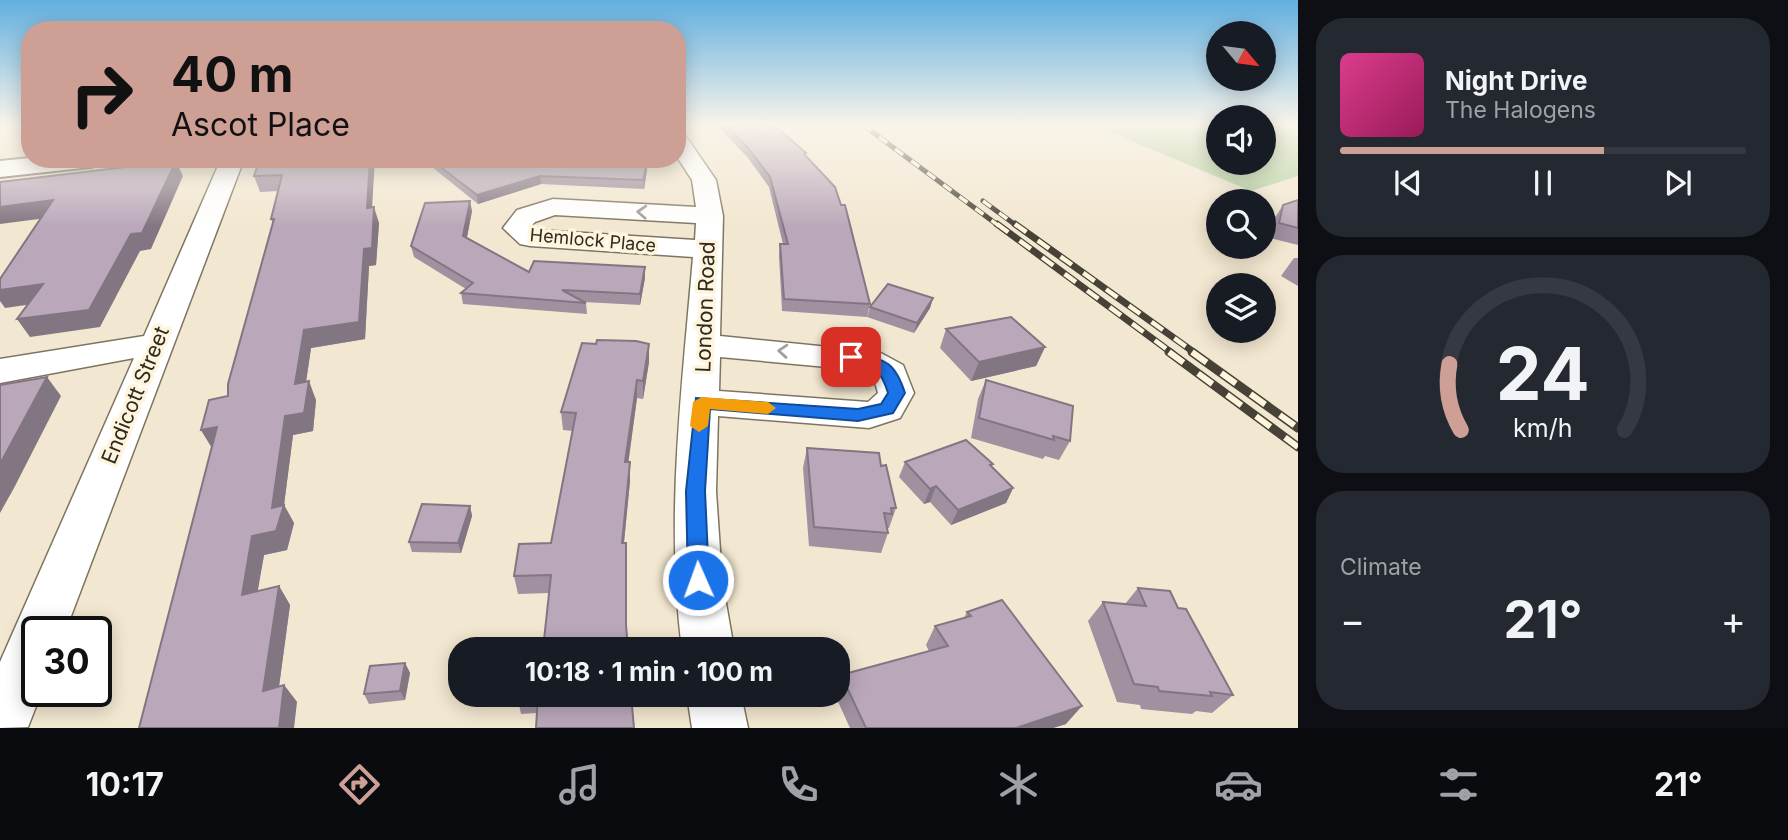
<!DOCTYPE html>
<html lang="en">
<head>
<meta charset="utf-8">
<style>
  body { margin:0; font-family:Inter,sans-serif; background:#242831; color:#f1f3f6; height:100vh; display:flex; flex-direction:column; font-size:26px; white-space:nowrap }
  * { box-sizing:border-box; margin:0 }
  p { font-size:23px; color:#9ea1a6 }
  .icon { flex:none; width:38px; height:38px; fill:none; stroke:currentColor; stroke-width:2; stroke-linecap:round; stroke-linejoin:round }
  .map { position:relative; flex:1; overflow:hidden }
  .side { display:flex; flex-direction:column; gap:18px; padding:18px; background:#0d0f14; width:490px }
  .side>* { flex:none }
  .top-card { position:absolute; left:21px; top:21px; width:665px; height:147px; border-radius:28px; box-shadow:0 4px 18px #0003; background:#cd9f95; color:#111; overflow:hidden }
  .needle { width:46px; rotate:119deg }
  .tools { position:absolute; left:1206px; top:21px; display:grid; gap:14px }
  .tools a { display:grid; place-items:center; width:70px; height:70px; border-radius:50%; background:#171b24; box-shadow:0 4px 18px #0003; font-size:35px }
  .speed { position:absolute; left:21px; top:616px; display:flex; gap:14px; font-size:35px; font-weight:700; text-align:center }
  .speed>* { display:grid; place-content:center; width:91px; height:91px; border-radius:50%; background:#171b24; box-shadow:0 4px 18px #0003; line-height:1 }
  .speed .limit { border:4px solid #111; border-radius:10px; background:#fff; color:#111 }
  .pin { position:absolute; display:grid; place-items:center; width:60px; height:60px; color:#fff; margin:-30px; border-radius:14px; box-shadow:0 4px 10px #0006 }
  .me { position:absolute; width:77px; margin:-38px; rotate:358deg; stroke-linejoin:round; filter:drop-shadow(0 0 5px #0008) }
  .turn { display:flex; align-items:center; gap:24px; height:147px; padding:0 35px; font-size:32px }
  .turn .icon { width:91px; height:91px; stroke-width:2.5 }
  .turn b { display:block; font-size:49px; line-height:60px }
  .big { font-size:52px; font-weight:700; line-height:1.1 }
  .side .widget { flex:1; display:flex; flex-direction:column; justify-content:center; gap:10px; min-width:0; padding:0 24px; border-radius:28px; background:#242831 }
  .side .dial { align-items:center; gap:0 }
  .dial svg { height:182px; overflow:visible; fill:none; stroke:#363941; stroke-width:7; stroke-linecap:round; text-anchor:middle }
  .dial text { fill:#f1f3f6; stroke:none }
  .song { display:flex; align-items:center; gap:21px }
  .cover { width:84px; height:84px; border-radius:10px; background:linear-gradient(135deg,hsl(330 70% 55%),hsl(330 70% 35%)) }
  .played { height:7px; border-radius:4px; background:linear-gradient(90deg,#cd9f95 65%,#363941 65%) }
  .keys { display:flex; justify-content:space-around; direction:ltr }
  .heat { display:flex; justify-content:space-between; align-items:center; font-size:38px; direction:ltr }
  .trip { position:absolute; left:448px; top:637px; width:402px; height:70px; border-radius:28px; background:#171b24; box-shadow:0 4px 18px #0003; font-weight:700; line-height:70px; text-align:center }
  .dock { display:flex; height:112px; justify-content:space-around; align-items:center; background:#090b0e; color:#9ea1a6 }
  .dock .icon { width:49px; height:49px }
  .dock .on { color:#cd9f95 }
  .dock b { font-size:32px; color:#f1f3f6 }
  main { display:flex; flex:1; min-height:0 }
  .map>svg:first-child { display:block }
  .green { fill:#b1d19a }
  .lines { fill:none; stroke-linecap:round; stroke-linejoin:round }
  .minor-casing { stroke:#7e7560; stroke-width:3 }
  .tertiary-casing { stroke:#7e7560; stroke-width:4 }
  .minor { fill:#fff; fill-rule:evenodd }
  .tertiary { fill:#fff; fill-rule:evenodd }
  .rail-far2-casing { stroke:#474237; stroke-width:5 }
  .rail-far1-casing { stroke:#474237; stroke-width:7 }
  .rail-casing { stroke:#474237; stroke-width:9 }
  .rail-far2 { stroke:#fff5dd; stroke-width:3.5; stroke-dasharray:10; stroke-linecap:butt }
  .rail-far1 { stroke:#fff5dd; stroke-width:4.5; stroke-dasharray:14; stroke-linecap:butt }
  .rail { stroke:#fff5dd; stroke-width:6; stroke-dasharray:18; stroke-linecap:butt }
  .wall { fill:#a090a0 }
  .shaded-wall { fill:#827682 }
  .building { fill:#baa8ba; stroke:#827682; stroke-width:2 }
  .oneway { stroke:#a19f9b }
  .route { fill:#1a73e8; stroke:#114b97; stroke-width:2 }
  .slow { fill:#f59e0b }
  .labels { text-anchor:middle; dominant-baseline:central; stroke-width:7; stroke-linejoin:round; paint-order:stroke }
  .far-street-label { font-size:18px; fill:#2e2a21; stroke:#fff5dd }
  .street-label { font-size:21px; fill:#2e2a21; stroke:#fff5dd }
</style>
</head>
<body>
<main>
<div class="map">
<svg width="1298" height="728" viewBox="0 0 1298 728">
  <rect width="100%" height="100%" fill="#f2e7d0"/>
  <path class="green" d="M1094 125H1218V163H1264V125H1298V176L1251 191Z"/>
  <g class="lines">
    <g class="minor-casing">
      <g id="minor">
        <path d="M677 134 685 135 716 180 723 216 720 336 879 352 903 365 914 393 900 418 869 428 718 416 716 491 722 580 734 649H682C665 518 682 388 693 257L530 246 520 244 503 228 517 210 553 199 696 207 692 180 677 157ZM555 215 696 223 695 240 537 230 531 226 535 222ZM720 357 859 370 874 379 878 393 868 402 719 391Z"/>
        <path d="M221 159H244L65 632H37V691H42L28 727 0 728V662L134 358 0 383V359L144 336Z"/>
        <path d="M687 695H741L748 728H692Z"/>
      </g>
    </g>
    <g class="tertiary-casing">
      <path id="tertiary" d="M30 158V159H103L100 164 91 167 0 177V161Z"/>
    </g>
    <use href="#minor" class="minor"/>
    <use href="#tertiary" class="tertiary"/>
    <g class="rail-far2-casing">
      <g id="rail-far2">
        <path d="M863 125 999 226"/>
        <path d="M983 201 1017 226"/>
      </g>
    </g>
    <g class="rail-far1-casing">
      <g id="rail-far1">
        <path d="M997 224 1172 353"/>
        <path d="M1015 224 1195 353"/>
      </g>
    </g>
    <g class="rail-casing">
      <g id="rail">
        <path d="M1169 352 1298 447"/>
        <path d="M1192 352 1298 428"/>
      </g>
    </g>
    <use href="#rail-far2" class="rail-far2"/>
    <use href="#rail-far1" class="rail-far1"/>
    <use href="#rail" class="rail"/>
  </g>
  <g class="wall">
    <path d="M717 125H774L806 153V156L870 304 867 317 782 311 779 256 780 244H783L769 187 748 158Z"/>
    <path d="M260 159 372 207 379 223 376 265 369 266 365 339 311 348 306 382 316 400 313 431 293 435 284 505 294 523 287 550 264 555 257 591 279 586 290 605 279 687 284 685 297 702 139 728 212 448 201 430 228 396 273 224 271 219 278 191 260 192 254 176Z"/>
    <path d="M422 159H645L647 170 644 189 541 184 478 204Z"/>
    <path d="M1298 200V245L1270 238 1274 219 1283 205Z"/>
    <path d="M472 211 467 238 529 272 645 278 640 305 584 302 586 303 587 314 463 304 461 293 466 289 414 257 411 246Z"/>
    <path d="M1294 258H1298V286L1281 276Z"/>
    <path d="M933 298 930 308 914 333 867 317 870 307Z"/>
    <path d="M946 329 1045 347 1036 366 971 381 940 348Z"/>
    <path d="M649 362 643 399 637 398 628 462 630 481 624 543H626L627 561V635L549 593 518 594 514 576 551 543 573 431 563 430 561 412Z"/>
    <path d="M986 380 1070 441 1059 460 1045 456 1043 459 971 438 978 399Z"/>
    <path d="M807 448 881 466 896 508 889 528H887L888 533 881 553 809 546 803 468Z"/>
    <path d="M905 462 993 464 991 467 1013 488 1006 503 951 525 930 502 924 504 899 477Z"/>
    <path d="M470 506 472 516 461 553 412 552 409 542Z"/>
    <path d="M1138 588 1178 608 1233 695 1212 713 1196 711 1192 714 1141 709 1140 705 1117 702 1088 621 1103 602 1125 604Z"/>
    <path d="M967 612 1066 724 1053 728H850L835 695H838V681L841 675 929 651 926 645 935 626 964 618Z"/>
    <path d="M405 663 410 673 405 700 369 704 364 694Z"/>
    <path d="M517 695H631L537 713 521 714Z"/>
  </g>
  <g class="shaded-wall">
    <path d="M370 159H375L371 224 367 208Z"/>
    <path d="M176 161 183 176 151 249 140 251 100 327 30 337 17 319 131 234Z"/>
    <path d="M647 162V170L644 189 643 180Z"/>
    <path d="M540 176 541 184 478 204 477 195Z"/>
    <path d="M53 200 62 216 0 224V207Z"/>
    <path d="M470 201 472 211 465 246 463 236Z"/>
    <path d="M374 207 379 223 376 265 369 266 365 339 311 348 303 402 295 384 304 330Z"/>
    <path d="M645 267V278L640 305V294Z"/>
    <path d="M43 284 54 301 5 308 0 301V290Z"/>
    <path d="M933 298 930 308 914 333 917 323Z"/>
    <path d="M649 344V362L643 399V381Z"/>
    <path d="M1045 347 1036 366 971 381 979 362Z"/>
    <path d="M47 377 61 396 14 488 0 513V464Z"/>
    <path d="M637 380V398L626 480 625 462Z"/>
    <path d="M309 381 316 400 313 431 293 435 284 505 294 523 287 550 264 555 254 613 242 595 252 536 272 508 285 416Z"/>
    <path d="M217 427 212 448 201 430Z"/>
    <path d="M630 462V481L622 561V543Z"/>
    <path d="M936 486 930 502 924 504 930 489Z"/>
    <path d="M1013 488 1006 503 951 525 958 510Z"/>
    <path d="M470 506 472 516 461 553 458 543Z"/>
    <path d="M279 586 290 605 276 708 263 691Z"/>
    <path d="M405 663 410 673 405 700 400 691Z"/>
    <path d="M284 685 297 702 294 728H279Z"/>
    <path d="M1082 706 1066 724 1053 728H1016Z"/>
  </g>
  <g class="building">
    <path d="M726 125H774L806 153 804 154 835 187 841 205H845L870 304 784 299 780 244H788L770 177 748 148Z"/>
    <path d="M260 159H370L367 208 374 207 372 248 364 249 359 322 304 330 295 384 309 381 304 413 285 416 272 508 284 505 276 531 252 536 242 595 279 586 263 691 284 685 279 728H139L217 427 201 430 209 400 228 396V384L274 219H271L282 175 254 176Z"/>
    <path d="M430 159H645L647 162 643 180 540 176 477 195Z"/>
    <path d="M176 161 142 233 131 234 89 310 17 319 43 284 0 290V279L53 200 0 207V182Z"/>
    <path d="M1298 200V228L1279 223 1283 205Z"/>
    <path d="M470 201 463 236 529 272 534 261 645 267 640 294 562 290 586 303 461 293 473 283 411 246 425 203Z"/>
    <path d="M888 284 933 298 917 323 870 307Z"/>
    <path d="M1011 317 1045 347 979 362 946 329Z"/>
    <path d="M597 340 636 341 649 344 643 381 637 380 625 462H630L622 543H626V625L628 649H543L551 575 514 576 519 544 551 543 576 413 561 412 582 343 596 344Z"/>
    <path d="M47 377 0 464V385Z"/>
    <path d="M986 380 1073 406 1070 441 1053 436 1054 440 979 418Z"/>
    <path d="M966 440 993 464 990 465 1013 488 958 510 936 486 930 489 905 462Z"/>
    <path d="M807 448 879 453 881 466 886 465 896 508H891L892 514 884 513 888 533 814 527Z"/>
    <path d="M422 504 470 506 458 543 409 542Z"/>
    <path d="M1138 588 1170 591 1178 608 1186 609 1233 695 1210 692 1212 696 1159 691 1158 687 1134 684 1103 602 1146 606Z"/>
    <path d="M1002 600 1082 706 1016 728H866L841 675 948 646 935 626 971 616 967 612Z"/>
    <path d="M405 663 400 691 364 694 370 666Z"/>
    <path d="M517 695H631L634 728H536L538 696 517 698Z"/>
  </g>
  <defs><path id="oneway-chevron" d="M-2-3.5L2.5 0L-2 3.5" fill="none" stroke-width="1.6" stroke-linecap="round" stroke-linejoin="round" transform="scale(1.75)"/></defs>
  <g class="oneway">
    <use href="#oneway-chevron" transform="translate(642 212) rotate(-177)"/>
    <use href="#oneway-chevron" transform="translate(783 351) rotate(-176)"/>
  </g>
  <linearGradient id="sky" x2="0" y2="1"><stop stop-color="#61afe0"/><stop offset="0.55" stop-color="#f9f4ea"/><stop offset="1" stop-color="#f9f4ea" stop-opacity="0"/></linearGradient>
  <rect width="1298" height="227" fill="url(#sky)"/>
  <path class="route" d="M851 352C884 360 894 359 905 393L893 413 858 421 710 409 705 491 709 580 706 587 698 589 691 587 688 580 686 491 696 398 858 409 881 404 888 393C880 366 872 367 846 360L844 357Z"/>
  <path class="slow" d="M702 397 768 402 776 408 768 414 710 409 708 426 699 432 690 426 693 402Z"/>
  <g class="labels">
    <g class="far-street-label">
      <text transform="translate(593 240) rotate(5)">Hemlock Place</text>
    </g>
    <g class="street-label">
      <text transform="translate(705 307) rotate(-88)">London Road</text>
      <text transform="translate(135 395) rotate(-68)">Endicott Street</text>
    </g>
  </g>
</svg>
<div class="tools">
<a><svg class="needle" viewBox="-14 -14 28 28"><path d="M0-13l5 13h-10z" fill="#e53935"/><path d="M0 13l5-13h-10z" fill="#9ea1a6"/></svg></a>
<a><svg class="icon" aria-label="sound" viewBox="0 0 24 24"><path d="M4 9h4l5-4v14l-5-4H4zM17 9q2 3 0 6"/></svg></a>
<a><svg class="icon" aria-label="search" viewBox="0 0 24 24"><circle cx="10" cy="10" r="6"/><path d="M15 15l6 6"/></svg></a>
<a><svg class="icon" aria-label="layers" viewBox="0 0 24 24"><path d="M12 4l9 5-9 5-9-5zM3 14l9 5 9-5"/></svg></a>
</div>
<div class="speed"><div class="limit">30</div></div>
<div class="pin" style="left:851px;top:357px;background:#d93025"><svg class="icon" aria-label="arrive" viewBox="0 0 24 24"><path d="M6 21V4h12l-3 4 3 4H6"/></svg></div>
<svg class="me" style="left:698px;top:580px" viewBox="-20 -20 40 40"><circle r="17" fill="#1a73e8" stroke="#fff" stroke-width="3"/><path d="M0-11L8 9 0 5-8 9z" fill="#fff"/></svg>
<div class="trip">10:18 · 1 min · 100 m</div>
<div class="top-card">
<div class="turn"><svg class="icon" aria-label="right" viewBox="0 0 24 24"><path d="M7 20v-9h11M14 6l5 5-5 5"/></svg><div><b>40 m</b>Ascot Place</div></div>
</div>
</div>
<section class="side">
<div class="widget">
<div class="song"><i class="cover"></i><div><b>Night Drive</b><p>The Halogens</p></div></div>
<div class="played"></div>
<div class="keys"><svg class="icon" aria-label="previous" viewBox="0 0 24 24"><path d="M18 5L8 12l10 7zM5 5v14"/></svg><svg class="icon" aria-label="pause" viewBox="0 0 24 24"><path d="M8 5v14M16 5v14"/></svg><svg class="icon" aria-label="next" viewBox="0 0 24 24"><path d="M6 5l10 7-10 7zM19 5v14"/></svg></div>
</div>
<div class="widget dial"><svg viewBox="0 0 100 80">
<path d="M14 69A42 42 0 1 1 86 69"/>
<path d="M14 69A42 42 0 0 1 9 40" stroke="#cd9f95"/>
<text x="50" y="56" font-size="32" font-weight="700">24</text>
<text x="50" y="72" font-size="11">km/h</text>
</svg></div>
<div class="widget"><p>Climate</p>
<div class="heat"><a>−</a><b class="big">21°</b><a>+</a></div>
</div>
</section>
</main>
<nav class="dock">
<b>10:17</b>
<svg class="icon on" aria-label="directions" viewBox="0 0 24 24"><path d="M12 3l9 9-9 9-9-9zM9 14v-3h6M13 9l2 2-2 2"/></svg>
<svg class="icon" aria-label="music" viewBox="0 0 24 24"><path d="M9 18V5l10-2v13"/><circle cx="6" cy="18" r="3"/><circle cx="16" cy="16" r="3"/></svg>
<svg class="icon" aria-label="phone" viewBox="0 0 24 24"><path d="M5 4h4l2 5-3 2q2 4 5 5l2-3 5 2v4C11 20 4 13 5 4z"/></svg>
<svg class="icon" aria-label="climate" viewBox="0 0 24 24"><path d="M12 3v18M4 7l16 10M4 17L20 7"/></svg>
<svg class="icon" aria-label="car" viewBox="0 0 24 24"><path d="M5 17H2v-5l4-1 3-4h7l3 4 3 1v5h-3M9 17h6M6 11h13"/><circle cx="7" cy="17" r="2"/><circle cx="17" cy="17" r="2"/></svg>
<svg class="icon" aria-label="filters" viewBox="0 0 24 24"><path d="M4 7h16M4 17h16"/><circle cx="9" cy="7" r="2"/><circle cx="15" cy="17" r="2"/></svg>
<b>21°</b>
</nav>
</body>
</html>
